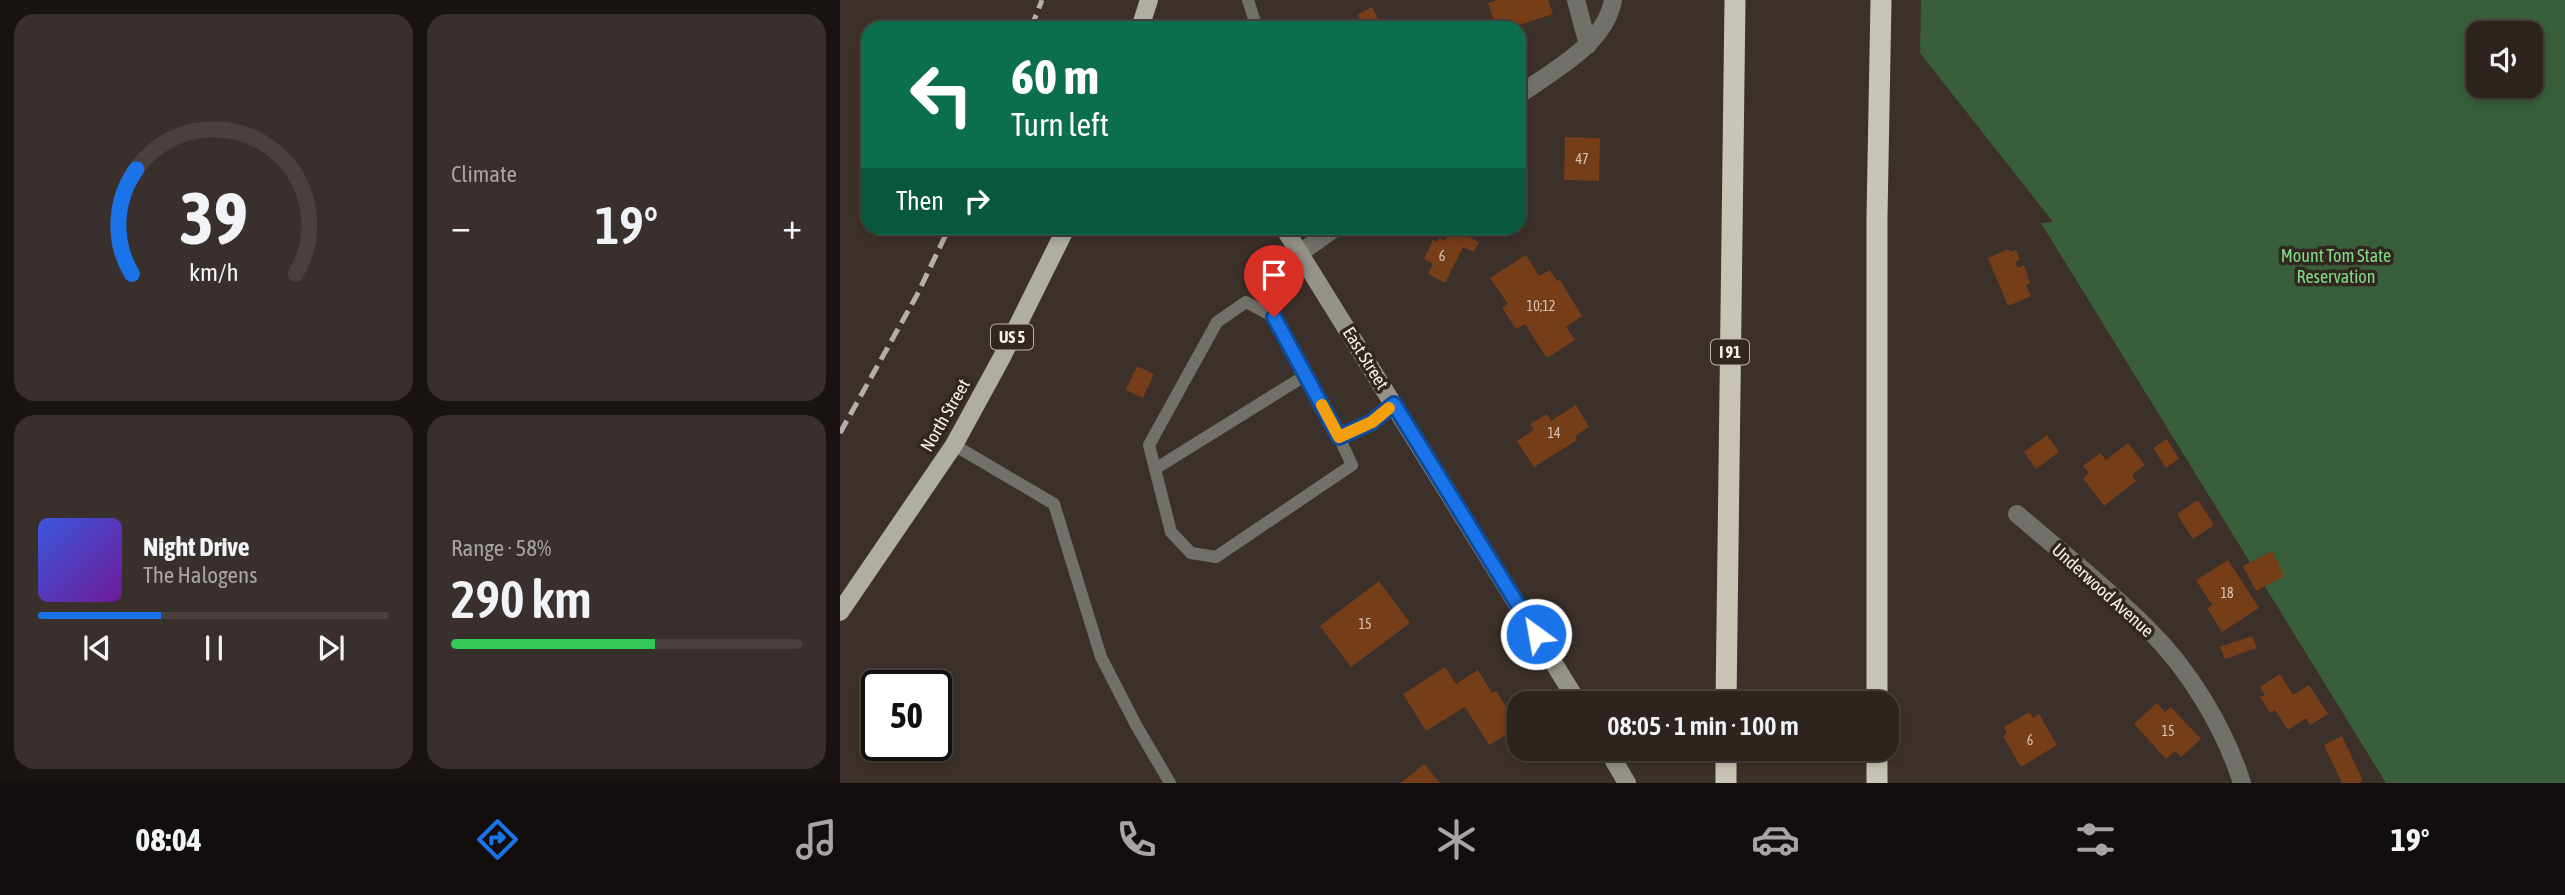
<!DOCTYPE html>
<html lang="en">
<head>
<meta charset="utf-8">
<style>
  body { margin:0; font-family:"Asap Condensed",sans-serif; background:#39302d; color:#f1f3f6; height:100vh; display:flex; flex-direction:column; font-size:26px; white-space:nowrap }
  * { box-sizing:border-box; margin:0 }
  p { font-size:23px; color:#a7a4a5 }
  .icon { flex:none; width:38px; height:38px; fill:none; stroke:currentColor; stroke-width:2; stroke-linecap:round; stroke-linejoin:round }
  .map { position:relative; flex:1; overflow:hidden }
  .drawer { display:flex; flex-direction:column; gap:14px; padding:14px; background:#191412; width:840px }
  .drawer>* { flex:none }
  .guide { position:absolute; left:21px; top:21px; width:665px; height:214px; border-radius:21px; box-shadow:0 4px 10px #0003,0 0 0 2px #48413e; background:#0b6e4f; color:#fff; overflow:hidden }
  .buttons { position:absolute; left:1626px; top:21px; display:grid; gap:14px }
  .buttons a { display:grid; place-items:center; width:77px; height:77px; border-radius:14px; background:#2d2420; box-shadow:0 4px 10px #0003,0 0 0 2px #48413e; font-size:35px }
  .speed { position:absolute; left:21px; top:670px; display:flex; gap:14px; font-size:35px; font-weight:700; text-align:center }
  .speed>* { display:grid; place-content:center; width:91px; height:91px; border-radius:50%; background:#2d2420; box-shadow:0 4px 10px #0003,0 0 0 2px #48413e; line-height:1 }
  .speed .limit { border:4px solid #111; border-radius:10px; background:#fff; color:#111 }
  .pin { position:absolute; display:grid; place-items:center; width:60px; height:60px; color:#fff; margin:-72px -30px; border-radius:50% 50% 50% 0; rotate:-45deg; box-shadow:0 0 7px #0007 }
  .pin .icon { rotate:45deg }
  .me { position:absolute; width:77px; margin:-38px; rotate:328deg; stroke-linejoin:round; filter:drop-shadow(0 0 5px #0008) }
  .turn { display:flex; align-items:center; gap:24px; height:147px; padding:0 35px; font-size:32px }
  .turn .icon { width:91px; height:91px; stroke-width:2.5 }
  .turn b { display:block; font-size:49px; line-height:60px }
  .then { display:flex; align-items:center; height:66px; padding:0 35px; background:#0003; gap:14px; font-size:26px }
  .big { font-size:52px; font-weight:600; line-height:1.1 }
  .drawer .card { flex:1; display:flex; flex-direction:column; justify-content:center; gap:10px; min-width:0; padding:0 24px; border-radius:21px; background:#39302d }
  .drawer .dial { align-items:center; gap:0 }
  .dial svg { height:182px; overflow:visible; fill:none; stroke:#48413e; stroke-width:7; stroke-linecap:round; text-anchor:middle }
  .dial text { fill:#f1f3f6; stroke:none }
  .song { display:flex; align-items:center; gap:21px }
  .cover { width:84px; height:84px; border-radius:10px; background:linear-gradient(135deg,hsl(230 70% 55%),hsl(280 70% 35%)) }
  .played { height:7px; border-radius:4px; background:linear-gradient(90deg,#1a73e8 35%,#48413e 35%) }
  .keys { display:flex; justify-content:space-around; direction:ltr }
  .heat { display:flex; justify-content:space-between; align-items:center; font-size:38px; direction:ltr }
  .charge { height:10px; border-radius:5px; background:linear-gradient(90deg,#34c759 58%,#48413e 0) }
  .drawer .tiles { flex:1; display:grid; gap:14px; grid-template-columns:repeat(2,1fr) }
  .trip { position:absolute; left:667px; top:691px; width:392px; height:70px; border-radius:21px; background:#2d2420; box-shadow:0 4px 10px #0003,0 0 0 2px #48413e; font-weight:600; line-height:70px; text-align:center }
  .dock { display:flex; height:112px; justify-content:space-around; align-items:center; background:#120e0d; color:#a7a4a5 }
  .dock .icon { width:49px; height:49px }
  .dock .current { color:#1a73e8 }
  .dock b { font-size:32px; color:#f1f3f6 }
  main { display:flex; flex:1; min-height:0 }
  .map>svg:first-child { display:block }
  .green { fill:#395e3a; fill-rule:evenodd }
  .building { fill:#763d19 }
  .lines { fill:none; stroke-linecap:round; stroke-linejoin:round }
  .lane { stroke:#72706b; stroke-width:12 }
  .street { stroke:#72706b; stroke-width:18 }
  .secondary { stroke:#959389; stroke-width:18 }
  .primary { stroke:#b0ada1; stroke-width:18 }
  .highway { stroke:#c9c5b6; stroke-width:21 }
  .rail { stroke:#b8aea9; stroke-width:5; stroke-dasharray:14 7; stroke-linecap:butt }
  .route-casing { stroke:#114b97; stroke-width:18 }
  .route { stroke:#1a73e8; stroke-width:12 }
  .slow { stroke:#f59e0b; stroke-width:12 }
  .labels { text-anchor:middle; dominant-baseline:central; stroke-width:7; stroke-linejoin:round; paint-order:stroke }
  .number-label { font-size:14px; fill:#d8c3b6 }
  .shield { fill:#322620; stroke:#bdb3ae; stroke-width:2 }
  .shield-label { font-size:16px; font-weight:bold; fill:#f8f0eb }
  .park-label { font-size:18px; fill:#81da84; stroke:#322620 }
  .street-label { font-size:18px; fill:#f8f0eb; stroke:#322620 }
</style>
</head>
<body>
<main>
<section class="drawer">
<div class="tiles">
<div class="card dial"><svg viewBox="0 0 100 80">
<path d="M14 69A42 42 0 1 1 86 69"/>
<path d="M14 69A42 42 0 0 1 16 23" stroke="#1a73e8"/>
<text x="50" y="56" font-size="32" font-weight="700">39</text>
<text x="50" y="72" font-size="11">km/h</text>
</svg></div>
<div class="card"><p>Climate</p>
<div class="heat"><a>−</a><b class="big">19°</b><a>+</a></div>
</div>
<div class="card">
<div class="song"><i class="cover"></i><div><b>Night Drive</b><p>The Halogens</p></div></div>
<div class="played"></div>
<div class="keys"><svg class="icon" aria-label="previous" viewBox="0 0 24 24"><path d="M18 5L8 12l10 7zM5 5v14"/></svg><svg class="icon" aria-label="pause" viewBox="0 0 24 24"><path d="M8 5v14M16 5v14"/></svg><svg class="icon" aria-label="next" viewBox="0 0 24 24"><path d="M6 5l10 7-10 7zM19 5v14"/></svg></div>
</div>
<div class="card"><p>Range · 58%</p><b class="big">290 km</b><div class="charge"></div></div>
</div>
</section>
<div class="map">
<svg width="1725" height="783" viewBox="0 0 1725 783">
  <rect width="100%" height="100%" fill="#3c302a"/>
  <path class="green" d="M1081 0H1725V783H1546L1201 223 1213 222 1080 53ZM1638 33H1690V86H1638Z"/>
  <g class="building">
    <path d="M657 0H708L713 14 670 28H656L648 3Z"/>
    <path d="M532 7 543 28H524L517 15Z"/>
    <path d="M725 137 760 138 759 181 724 180Z"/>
    <path d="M592 228H631L627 236 639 242 634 252 623 247 605 283 588 274 593 264 584 259 593 240 597 242 599 238 605 241 607 235Z"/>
    <path d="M1168 249 1170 252 1176 250 1180 260 1175 262 1178 268 1184 265 1190 283 1186 285 1191 296 1168 306 1148 258Z"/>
    <path d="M686 255 699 276 710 270 717 281 720 280 742 316 726 327 735 340 707 358 685 324 676 329 662 308 668 304 650 278Z"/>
    <path d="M297 366 314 374 303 398 286 390Z"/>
    <path d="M736 405 749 427 735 436 737 440 694 467 677 441 694 430 690 424 707 414 711 421Z"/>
    <path d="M1207 435 1219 452 1196 469 1184 452Z"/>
    <path d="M1327 439 1339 459 1326 468 1313 448Z"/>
    <path d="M1288 443 1305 465 1292 475 1296 481 1264 506 1243 478 1249 473 1243 466 1260 453 1266 460Z"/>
    <path d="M1358 500 1374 525 1353 539 1337 514Z"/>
    <path d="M1432 551 1444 576 1416 591 1403 566Z"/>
    <path d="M1388 560 1419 608 1382 632 1367 608 1372 605 1356 580Z"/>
    <path d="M539 581 570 623 511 667 480 626Z"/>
    <path d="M1412 636 1417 648 1385 659 1380 647Z"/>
    <path d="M605 667 616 684 638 670 652 693 656 691 679 727 649 745 625 707 586 731 563 694Z"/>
    <path d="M1440 674 1453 695 1469 685 1488 714 1470 725 1466 718 1448 730 1435 710 1430 713 1420 697 1425 695 1420 687Z"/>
    <path d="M1317 703 1325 712 1331 707 1361 739 1341 757 1335 751 1326 759 1294 724Z"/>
    <path d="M1189 712 1193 718 1199 714 1217 745 1181 767 1163 736 1167 733 1164 727Z"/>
    <path d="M1502 736 1523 781 1519 783H1502L1484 745Z"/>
    <path d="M584 764 600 783H561Z"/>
  </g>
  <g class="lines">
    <g class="lane">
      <path d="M408 0 417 28"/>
      <path d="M499 437 512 465 376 557 351 553 331 532 309 445 377 322 406 302 434 317 499 437 532 422 554 404"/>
      <path d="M114 445 214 504 261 657 296 725 330 783"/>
      <path d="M315 469 466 375"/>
    </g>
    <g class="street">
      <path d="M736 0 748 45"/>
      <path d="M679 95C713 70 765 45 773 0"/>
      <path d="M460 253 495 228"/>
      <path d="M1177 514C1220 551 1266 587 1307 628 1349 669 1384 727 1402 783"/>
    </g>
    <g class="secondary">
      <path d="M444 228 739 704"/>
      <path d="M767 749 787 783"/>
    </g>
    <g class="primary">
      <path d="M300 28 309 0"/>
      <path d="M0 612 114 445 161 359 226 228"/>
    </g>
    <g class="highway">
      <path d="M886 704 895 0"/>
      <path d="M1037 704V217L1041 0"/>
      <path d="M1037 749V783"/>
      <path d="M886 783V749"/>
    </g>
    <g class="rail">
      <path d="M191 28 202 0"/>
      <path d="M0 433 77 295 109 228"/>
    </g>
  </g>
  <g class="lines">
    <g class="route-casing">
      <path id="route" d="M434 317 499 437 532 422 554 404 696 634"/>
    </g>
    <use href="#route" class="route"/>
    <path class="slow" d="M482 405 499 437 532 422 549 408"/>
  </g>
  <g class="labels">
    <g class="number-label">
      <text x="742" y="159">47</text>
      <text x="602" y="256">6</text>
      <text x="701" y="306">10;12</text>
      <text x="714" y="433">14</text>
      <text x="1387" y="593">18</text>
      <text x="525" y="624">15</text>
      <text x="1328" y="731">15</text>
      <text x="1190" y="740">6</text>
    </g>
    <g class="shield">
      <rect x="151" y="324.5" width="42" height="25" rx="5"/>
      <rect x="871" y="339.5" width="38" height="25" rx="5"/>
    </g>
    <g class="shield-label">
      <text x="172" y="337">US 5</text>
      <text x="890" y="352">I 91</text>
    </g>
    <g class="park-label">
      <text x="1496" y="255">Mount Tom State<tspan x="1496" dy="21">Reservation</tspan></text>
    </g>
    <g class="street-label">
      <text transform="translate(526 358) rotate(58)">East Street</text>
      <text transform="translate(105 415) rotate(-60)">North Street</text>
      <text transform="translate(1263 590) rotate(42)">Underwood Avenue</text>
    </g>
  </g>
</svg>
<div class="buttons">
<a><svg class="icon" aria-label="sound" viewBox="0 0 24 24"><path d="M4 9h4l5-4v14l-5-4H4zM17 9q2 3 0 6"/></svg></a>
</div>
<div class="speed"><div class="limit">50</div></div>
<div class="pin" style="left:434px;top:317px;background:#d93025"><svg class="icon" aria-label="arrive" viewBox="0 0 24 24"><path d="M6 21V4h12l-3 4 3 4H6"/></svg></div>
<svg class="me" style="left:696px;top:634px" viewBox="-20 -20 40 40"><circle r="17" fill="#1a73e8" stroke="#fff" stroke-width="3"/><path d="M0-11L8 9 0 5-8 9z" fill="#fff"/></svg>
<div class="trip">08:05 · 1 min · 100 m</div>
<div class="guide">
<div class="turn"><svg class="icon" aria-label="left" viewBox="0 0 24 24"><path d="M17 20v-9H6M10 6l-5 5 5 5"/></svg><div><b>60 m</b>Turn left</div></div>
<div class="then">Then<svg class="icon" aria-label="right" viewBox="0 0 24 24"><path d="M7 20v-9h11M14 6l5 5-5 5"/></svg></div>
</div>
</div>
</main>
<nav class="dock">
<b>08:04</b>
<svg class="icon current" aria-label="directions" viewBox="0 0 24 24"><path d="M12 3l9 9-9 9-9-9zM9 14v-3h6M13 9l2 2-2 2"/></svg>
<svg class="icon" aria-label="music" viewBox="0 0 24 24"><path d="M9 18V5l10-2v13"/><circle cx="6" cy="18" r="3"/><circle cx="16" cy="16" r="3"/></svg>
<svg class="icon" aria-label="phone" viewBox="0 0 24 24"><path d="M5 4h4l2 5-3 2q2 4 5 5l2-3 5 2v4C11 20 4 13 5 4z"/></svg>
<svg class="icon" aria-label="climate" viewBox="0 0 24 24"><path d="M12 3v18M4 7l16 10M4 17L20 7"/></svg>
<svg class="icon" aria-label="car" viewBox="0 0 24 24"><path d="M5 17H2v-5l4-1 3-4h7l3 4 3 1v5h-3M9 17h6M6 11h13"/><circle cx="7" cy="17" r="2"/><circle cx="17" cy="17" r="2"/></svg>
<svg class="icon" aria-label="filters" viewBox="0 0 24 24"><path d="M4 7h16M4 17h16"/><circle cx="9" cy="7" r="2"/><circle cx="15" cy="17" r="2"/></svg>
<b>19°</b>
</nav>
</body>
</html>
